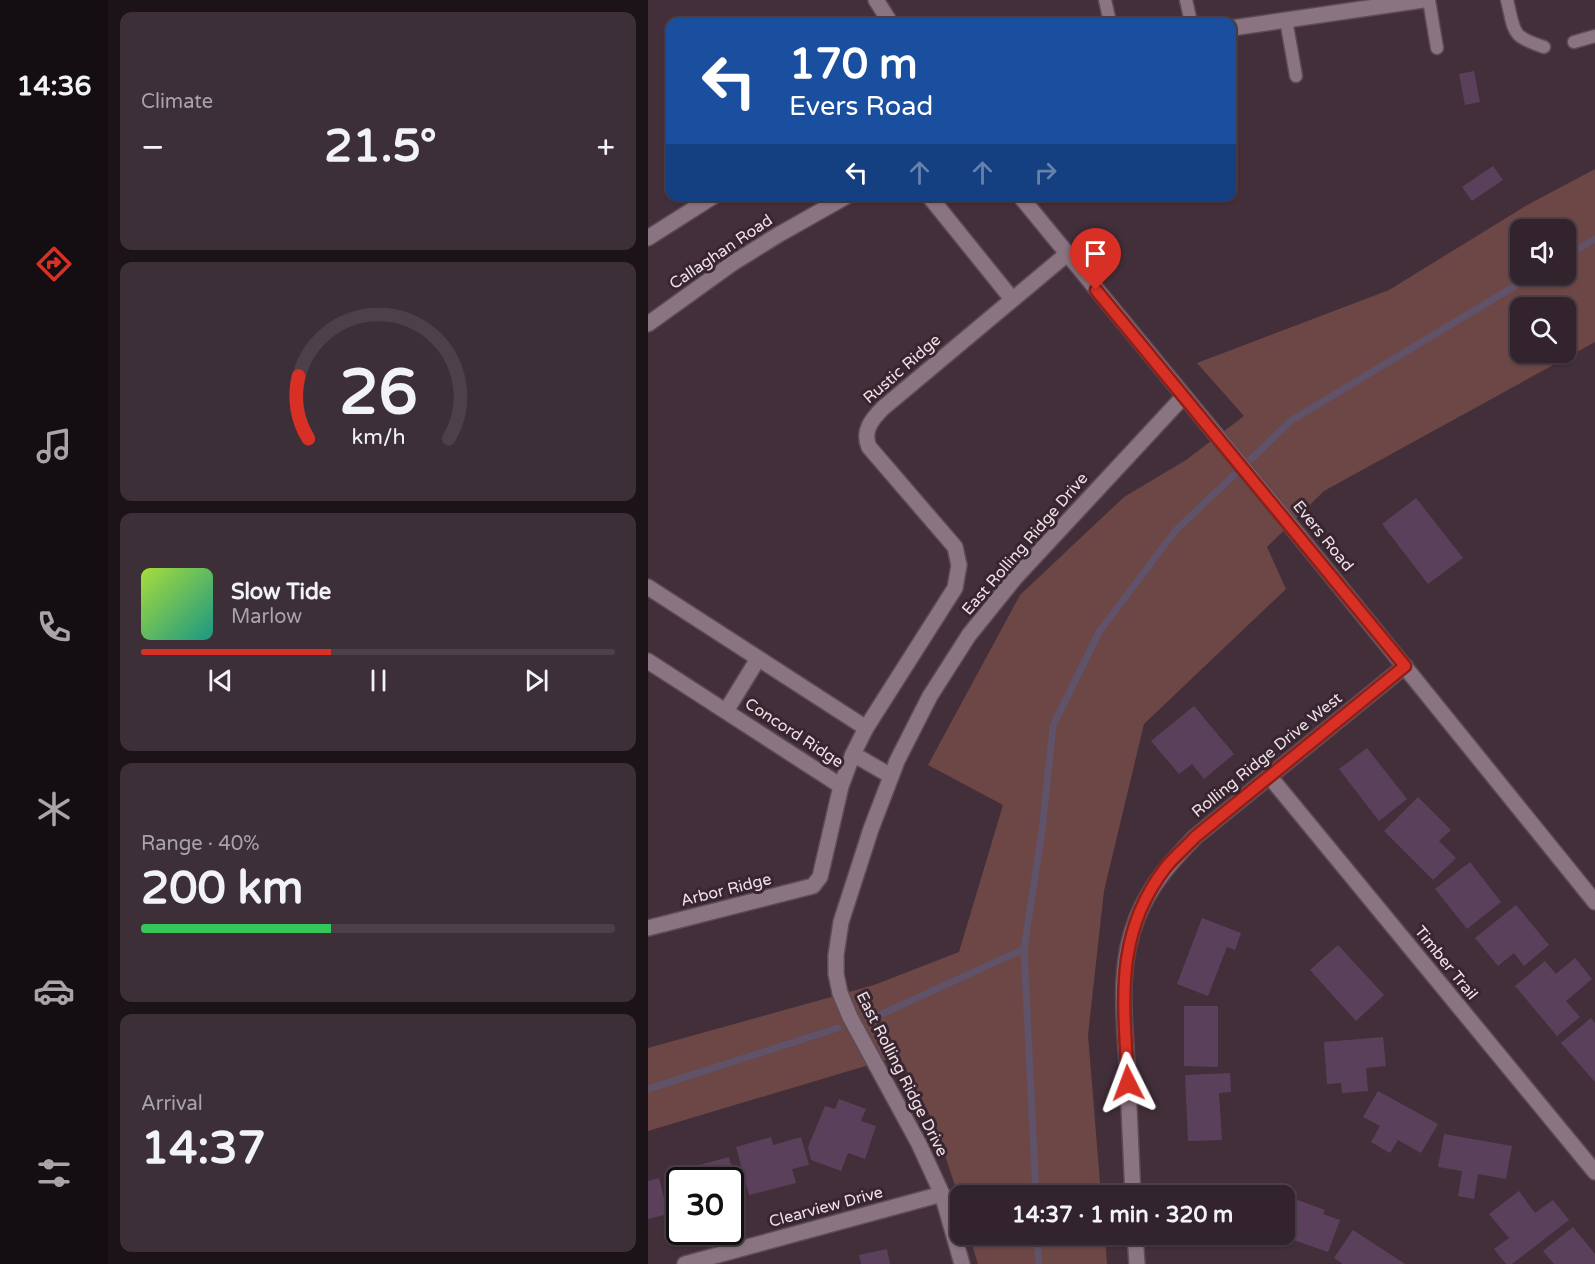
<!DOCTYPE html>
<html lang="en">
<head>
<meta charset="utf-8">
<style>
  body { margin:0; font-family:"Varela Round",sans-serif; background:#3d2f38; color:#f1f3f6; height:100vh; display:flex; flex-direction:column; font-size:22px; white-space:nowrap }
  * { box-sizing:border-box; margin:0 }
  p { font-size:20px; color:#a8a4a9 }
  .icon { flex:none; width:33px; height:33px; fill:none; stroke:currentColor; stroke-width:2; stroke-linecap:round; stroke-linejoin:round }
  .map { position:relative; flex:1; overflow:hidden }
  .sheet { display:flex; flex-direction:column; gap:12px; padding:12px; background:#1c1318; width:540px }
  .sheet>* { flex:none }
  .banner { position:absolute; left:18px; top:18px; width:570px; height:183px; border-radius:12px; box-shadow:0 2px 4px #0004,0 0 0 2px #4d4048; background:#1a4fa0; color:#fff; overflow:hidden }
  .fabs { position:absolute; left:862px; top:219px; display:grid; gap:12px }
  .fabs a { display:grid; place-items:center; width:66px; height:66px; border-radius:12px; background:#32232c; box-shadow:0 2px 4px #0004,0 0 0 2px #4d4048; font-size:30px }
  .speed { position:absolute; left:18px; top:1167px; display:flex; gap:12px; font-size:30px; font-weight:700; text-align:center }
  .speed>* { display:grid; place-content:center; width:78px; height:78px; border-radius:50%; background:#32232c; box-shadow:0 2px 4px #0004,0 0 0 2px #4d4048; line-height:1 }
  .speed .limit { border:3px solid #111; border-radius:9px; background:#fff; color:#111 }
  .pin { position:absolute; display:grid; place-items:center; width:51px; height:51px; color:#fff; margin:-62px -26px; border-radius:50% 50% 50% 0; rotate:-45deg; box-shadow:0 0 6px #0007 }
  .pin .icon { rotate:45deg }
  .me { position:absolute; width:66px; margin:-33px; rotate:357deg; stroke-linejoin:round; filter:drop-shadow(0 0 4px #0008) }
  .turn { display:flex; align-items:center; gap:21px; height:126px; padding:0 24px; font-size:27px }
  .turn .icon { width:78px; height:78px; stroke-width:2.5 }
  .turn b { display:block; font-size:42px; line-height:51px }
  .lanes { display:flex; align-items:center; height:57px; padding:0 24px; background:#0003; justify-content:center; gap:30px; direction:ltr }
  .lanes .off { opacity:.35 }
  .big { font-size:45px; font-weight:800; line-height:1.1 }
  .sheet .tile { flex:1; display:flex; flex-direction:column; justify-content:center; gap:9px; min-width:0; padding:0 21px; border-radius:12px; background:#3d2f38 }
  .sheet .dial { align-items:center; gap:0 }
  .dial svg { height:156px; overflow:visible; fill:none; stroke:#4d4048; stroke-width:7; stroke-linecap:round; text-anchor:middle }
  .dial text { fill:#f1f3f6; stroke:none }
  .song { display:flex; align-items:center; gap:18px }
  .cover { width:72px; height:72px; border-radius:9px; background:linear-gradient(135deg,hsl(80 70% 55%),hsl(170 70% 35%)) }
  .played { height:6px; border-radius:3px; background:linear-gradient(90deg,#d93025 40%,#4d4048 40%) }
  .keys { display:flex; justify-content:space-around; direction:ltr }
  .heat { display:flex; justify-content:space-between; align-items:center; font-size:33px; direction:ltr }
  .charge { height:9px; border-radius:4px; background:linear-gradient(90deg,#34c759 40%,#4d4048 0) }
  .trip { position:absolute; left:302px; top:1185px; width:345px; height:60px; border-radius:12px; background:#32232c; box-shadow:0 2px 4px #0004,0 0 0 2px #4d4048; font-weight:800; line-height:60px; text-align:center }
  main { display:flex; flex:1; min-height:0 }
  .menu { display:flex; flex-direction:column; width:108px; justify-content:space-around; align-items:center; background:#140e12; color:#a8a4a9 }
  .menu .icon { width:42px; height:42px }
  .menu .active { color:#d93025 }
  .menu b { font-size:27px; color:#f1f3f6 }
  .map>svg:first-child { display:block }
  .green { fill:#6c4745; fill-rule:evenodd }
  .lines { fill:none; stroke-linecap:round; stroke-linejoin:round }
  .stream { stroke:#605269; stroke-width:7 }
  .building { fill:#5b405c }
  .service-casing { stroke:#5c4c55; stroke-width:15 }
  .minor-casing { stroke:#5c4c55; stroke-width:18 }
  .secondary-casing { stroke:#5c4c55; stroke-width:18 }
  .service { stroke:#8b7481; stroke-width:12 }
  .minor { stroke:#8b7481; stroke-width:15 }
  .secondary { stroke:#8b7481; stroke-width:15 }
  .route-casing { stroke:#8d1f18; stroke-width:15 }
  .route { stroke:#d93025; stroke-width:10 }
  .labels { text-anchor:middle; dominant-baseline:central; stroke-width:6; stroke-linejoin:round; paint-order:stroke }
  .street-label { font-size:16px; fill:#eee1e8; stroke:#382530 }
</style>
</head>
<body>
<main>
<nav class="menu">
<b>14:36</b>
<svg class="icon active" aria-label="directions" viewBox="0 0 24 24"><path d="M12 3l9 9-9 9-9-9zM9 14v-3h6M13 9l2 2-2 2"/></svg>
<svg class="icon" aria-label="music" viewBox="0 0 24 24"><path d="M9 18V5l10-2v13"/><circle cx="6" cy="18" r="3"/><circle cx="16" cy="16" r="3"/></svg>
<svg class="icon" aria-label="phone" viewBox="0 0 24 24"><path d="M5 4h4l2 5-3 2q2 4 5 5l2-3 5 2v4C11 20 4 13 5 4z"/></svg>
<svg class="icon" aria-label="climate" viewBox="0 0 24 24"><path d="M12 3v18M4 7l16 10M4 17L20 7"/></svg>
<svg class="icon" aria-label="car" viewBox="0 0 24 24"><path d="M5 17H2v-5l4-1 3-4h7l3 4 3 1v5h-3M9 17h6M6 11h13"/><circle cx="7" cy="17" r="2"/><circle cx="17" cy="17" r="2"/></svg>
<svg class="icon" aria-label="filters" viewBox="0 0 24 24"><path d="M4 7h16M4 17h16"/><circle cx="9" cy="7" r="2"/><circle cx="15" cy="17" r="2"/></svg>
</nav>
<section class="sheet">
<div class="tile"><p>Climate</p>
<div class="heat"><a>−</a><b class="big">21.5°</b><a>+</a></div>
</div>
<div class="tile dial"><svg viewBox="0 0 100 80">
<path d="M14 69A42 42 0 1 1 86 69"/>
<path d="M14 69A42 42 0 0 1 9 37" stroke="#d93025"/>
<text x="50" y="56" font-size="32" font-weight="700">26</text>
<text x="50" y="72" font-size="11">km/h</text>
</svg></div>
<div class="tile">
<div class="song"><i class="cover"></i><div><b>Slow Tide</b><p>Marlow</p></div></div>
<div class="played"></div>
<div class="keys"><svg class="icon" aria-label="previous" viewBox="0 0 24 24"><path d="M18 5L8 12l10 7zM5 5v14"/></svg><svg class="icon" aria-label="pause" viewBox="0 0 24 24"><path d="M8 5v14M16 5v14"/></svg><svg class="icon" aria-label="next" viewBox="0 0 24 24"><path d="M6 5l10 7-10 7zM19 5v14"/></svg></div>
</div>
<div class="tile"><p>Range · 40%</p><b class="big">200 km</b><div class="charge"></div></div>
<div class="tile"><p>Arrival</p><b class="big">14:37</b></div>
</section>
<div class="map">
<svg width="947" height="1264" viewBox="0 0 947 1264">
  <rect width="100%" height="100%" fill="#432f3a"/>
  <g class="green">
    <path d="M947 169V342L676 491 619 547 638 589 496 724 456 891 440 1035 453 1195 312 1196V1201L287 1125 251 1056 0 1131V1048L226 985 311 952 355 805 280 765 372 595 476 497 538 460 596 416 549 363 741 290 881 204ZM873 230H918V274H873ZM873 308H918V352H873Z"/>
    <path d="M321 1235H457L459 1264H330Z"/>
  </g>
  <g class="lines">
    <g class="stream">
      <path d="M918 256 947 239"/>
      <path d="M225 1018 376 949"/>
      <path d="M0 1089 190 1028"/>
      <path d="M388 1196 376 949 394 831 405 726 451 632 528 530 644 420 887 274"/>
      <path d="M389 1234 391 1264"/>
    </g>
  </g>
  <g class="building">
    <path d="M826 71 832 102 817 105 811 74Z"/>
    <path d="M845 166 855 180 824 201 814 187Z"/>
    <path d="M768 498 815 558 780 584 734 524Z"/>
    <path d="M546 706 586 754 556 779 544 764 531 774 503 741Z"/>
    <path d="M719 748 759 799 731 821 691 769Z"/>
    <path d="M770 797 803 830 791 841 808 858 785 880 736 831Z"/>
    <path d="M822 862 853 902 819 929 787 889Z"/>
    <path d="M868 905 901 945 876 966 866 953 850 966 827 938Z"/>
    <path d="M554 918 593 933 587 950 579 947 560 996 529 984Z"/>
    <path d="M690 945 736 995 708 1021 662 970Z"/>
    <path d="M927 958 944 979 918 1001 932 1017 909 1036 867 986 897 961 908 974Z"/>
    <path d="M536 1006H570V1067L536 1066Z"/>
    <path d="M943 1018 947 1023V1082L913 1043Z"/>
    <path d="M735 1037 738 1066 718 1068 720 1091 694 1093 693 1083 679 1084 676 1042Z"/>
    <path d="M582 1073 583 1092 571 1093 574 1140 540 1141 537 1075Z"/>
    <path d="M730 1091 790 1124 773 1153 750 1140 742 1153 723 1142 732 1126 715 1117Z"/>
    <path d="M191 1099 218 1109 213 1121 228 1126 217 1159 200 1153 193 1171 163 1160 160 1147 177 1106 187 1109Z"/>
    <path d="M796 1134 864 1146 858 1179 830 1174 826 1199 810 1196 814 1171 790 1167Z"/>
    <path d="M123 1137 125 1145 153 1137 161 1165 144 1169 148 1183 101 1195 88 1147Z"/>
    <path d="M81 1157 91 1192 82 1195V1180H32L31 1209 21 1173Z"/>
    <path d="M11 1178 20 1214 0 1219V1181Z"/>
    <path d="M871 1191 887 1213 905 1200 921 1220 864 1264H858L846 1249 861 1238 841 1214Z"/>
    <path d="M636 1195 677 1210 675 1214 692 1220 680 1252 631 1235 636 1234Z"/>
    <path d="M925 1227 947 1254V1264H906L895 1251Z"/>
    <path d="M705 1230 757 1264H695L686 1258Z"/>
    <path d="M239 1249 242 1264H213L211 1255Z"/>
  </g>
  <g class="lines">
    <g class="service-casing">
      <g id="service">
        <path d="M457 0 462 22"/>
        <path d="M538 0 543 22"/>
        <path d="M781 0 789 48"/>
        <path d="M859 0C867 32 862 36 896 47"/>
        <path d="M638 20 648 76"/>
        <path d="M926 42 947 36"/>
      </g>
    </g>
    <g class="minor-casing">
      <g id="minor">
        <path d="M281 196 364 299"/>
        <path d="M0 324 85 263 130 235 199 196"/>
        <path d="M0 587 218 728"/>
        <path d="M0 661 193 786"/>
        <path d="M78 711 110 659"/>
        <path d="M205 754 243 776"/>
        <path d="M622 777 947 1172"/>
        <path d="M0 928 165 886 172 877 193 786 205 754 218 728 307 588 311 565 307 547 221 447C214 431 224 419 235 408L419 254"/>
        <path d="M485 1196C483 1151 481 1107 479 1063 476 1015 470 964 489 918 502 885 523 862 547 837L757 666"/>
        <path d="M487 1234 489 1264"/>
        <path d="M37 1264 294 1194"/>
        <path d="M314 1264 294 1194 271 1144 202 1017 192 993 188 974V955L193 922 223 829 249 761 282 696 321 635 367 578 536 396"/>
      </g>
    </g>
    <g class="secondary-casing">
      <g id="secondary">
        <path d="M228 0 242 22"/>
        <path d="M584 28 775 0"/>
        <path d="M372 196 647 531 947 902"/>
        <path d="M0 238 66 196"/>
      </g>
    </g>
    <use href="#service" class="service"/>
    <use href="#minor" class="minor"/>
    <use href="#secondary" class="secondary"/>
  </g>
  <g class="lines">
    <g class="route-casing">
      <path id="route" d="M448 290 757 666 547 837C538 847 527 856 518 867 465 935 476 1003 480 1083"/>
    </g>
    <use href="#route" class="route"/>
  </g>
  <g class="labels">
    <g class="street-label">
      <text transform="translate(73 252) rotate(-34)">Callaghan Road</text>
      <text transform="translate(254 369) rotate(-41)">Rustic Ridge</text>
      <text transform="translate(675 536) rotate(51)">Evers Road</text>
      <text transform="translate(377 544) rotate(-49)">East Rolling Ridge Drive</text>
      <text transform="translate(146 733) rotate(33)">Concord Ridge</text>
      <text transform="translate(619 755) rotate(-39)">Rolling Ridge Drive West</text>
      <text transform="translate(78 890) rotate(-14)">Arbor Ridge</text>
      <text transform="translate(798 963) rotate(51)">Timber Trail</text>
      <text transform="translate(254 1074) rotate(63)">East Rolling Ridge Drive</text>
      <text transform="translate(178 1207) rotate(-15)">Clearview Drive</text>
    </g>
  </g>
</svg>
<div class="fabs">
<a><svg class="icon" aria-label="sound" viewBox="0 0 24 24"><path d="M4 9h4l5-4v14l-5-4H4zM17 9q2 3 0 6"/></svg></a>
<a><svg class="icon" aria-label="search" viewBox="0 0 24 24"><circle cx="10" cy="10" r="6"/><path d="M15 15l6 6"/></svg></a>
</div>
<div class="speed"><div class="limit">30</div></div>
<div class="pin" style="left:448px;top:290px;background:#d93025"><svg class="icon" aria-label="arrive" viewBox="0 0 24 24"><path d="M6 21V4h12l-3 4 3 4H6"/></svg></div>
<svg class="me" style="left:480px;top:1083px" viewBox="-20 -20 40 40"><path d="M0-17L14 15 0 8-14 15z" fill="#d93025" stroke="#fff" stroke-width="4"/></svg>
<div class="trip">14:37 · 1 min · 320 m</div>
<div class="banner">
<div class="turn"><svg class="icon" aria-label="left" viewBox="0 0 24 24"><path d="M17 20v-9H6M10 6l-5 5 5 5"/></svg><div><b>170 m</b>Evers Road</div></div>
<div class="lanes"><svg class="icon" aria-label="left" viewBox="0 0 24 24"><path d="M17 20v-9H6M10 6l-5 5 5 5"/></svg><svg class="icon off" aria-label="ahead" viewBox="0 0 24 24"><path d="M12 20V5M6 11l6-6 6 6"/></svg><svg class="icon off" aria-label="ahead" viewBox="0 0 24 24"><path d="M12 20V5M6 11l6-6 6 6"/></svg><svg class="icon off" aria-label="right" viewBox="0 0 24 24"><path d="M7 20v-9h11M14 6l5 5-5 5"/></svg></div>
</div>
</div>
</main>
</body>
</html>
